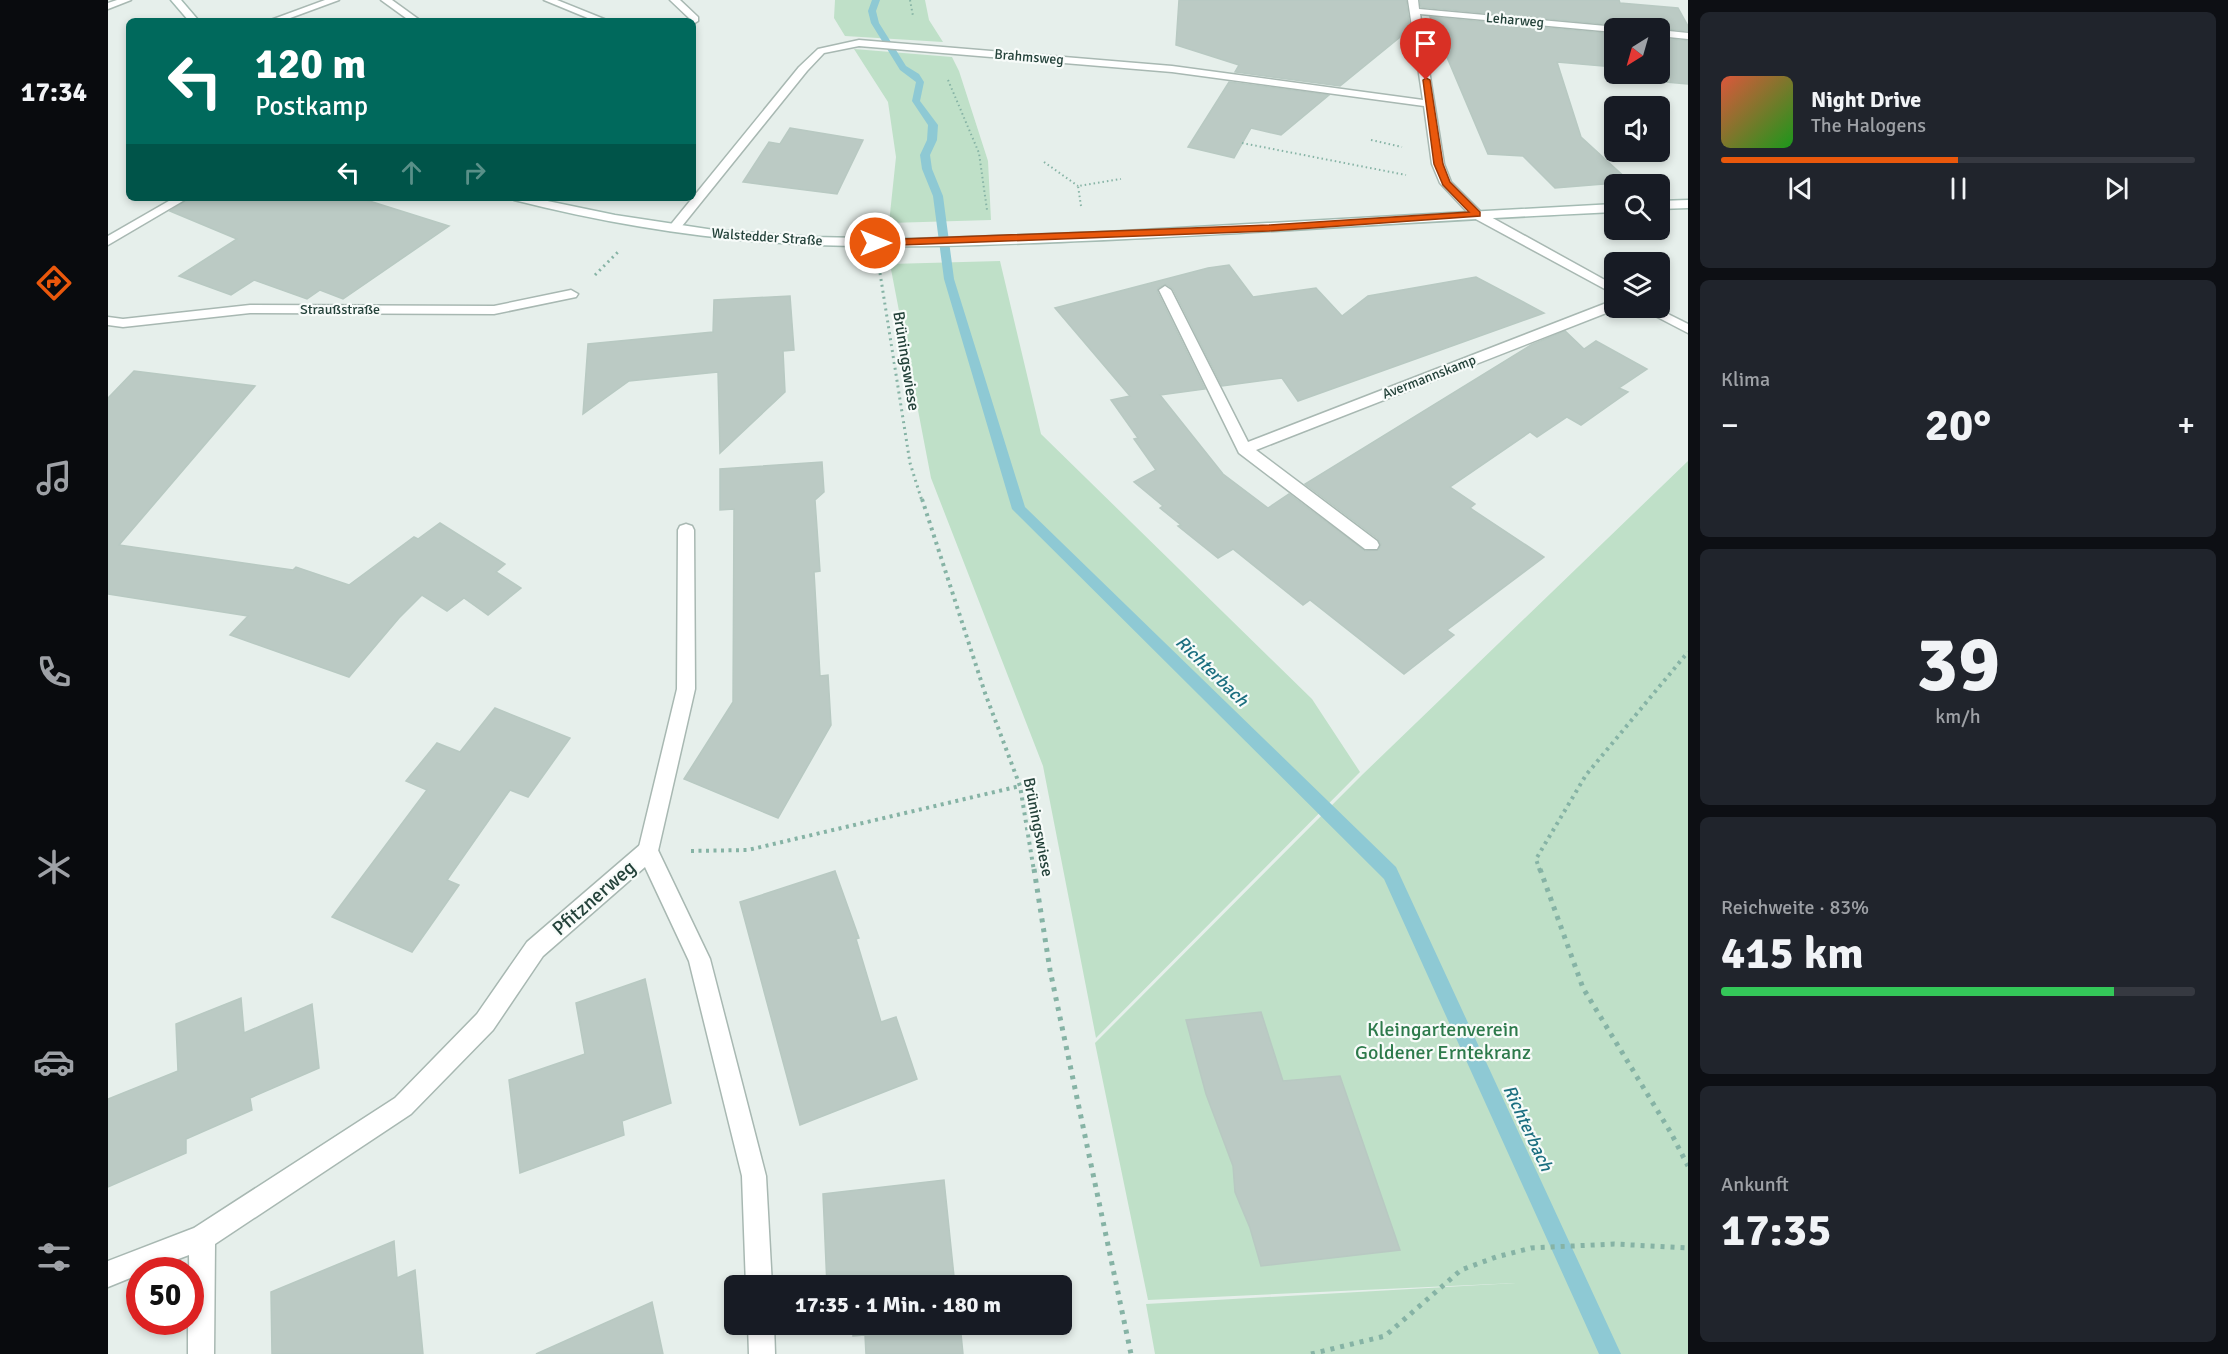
<!DOCTYPE html>
<html lang="de">
<head>
<meta charset="utf-8">
<style>
  body { margin:0; font-family:Signika,sans-serif; background:#20242c; color:#f1f3f6; height:100vh; display:flex; flex-direction:column; font-size:22px; white-space:nowrap }
  * { box-sizing:border-box; margin:0 }
  p { font-size:20px; color:#9ea1a6 }
  .icon { flex:none; width:33px; height:33px; fill:none; stroke:currentColor; stroke-width:2; stroke-linecap:round; stroke-linejoin:round }
  .map { position:relative; flex:1; overflow:hidden }
  .drawer { display:flex; flex-direction:column; gap:12px; padding:12px; background:#0d0f14; width:540px }
  .drawer>* { flex:none }
  .banner { position:absolute; left:18px; top:18px; width:570px; height:183px; border-radius:9px; box-shadow:0 3px 9px #0003; background:#00695c; color:#fff; overflow:hidden }
  .needle { width:39px; rotate:217deg }
  .controls { position:absolute; left:1496px; top:18px; display:grid; gap:12px }
  .controls a { display:grid; place-items:center; width:66px; height:66px; border-radius:9px; background:#171b24; box-shadow:0 3px 9px #0003; font-size:30px }
  .speed { position:absolute; left:18px; top:1257px; display:flex; gap:12px; font-size:30px; font-weight:700; text-align:center }
  .speed>* { display:grid; place-content:center; width:78px; height:78px; border-radius:50%; background:#171b24; box-shadow:0 3px 9px #0003; line-height:1 }
  .speed .limit { border:9px solid #d22; background:#fff; color:#111 }
  .pin { position:absolute; display:grid; place-items:center; width:51px; height:51px; color:#fff; margin:-62px -26px; border-radius:50% 50% 50% 0; rotate:-45deg; box-shadow:0 0 6px #0007 }
  .pin .icon { rotate:45deg }
  .me { position:absolute; width:66px; margin:-33px; rotate:90deg; stroke-linejoin:round; filter:drop-shadow(0 0 4px #0008) }
  .turn { display:flex; align-items:center; gap:21px; height:126px; padding:0 30px; font-size:27px }
  .turn .icon { width:78px; height:78px; stroke-width:2.5 }
  .turn b { display:block; font-size:42px; line-height:51px }
  .lanes { display:flex; align-items:center; height:57px; padding:0 30px; background:#0003; justify-content:center; gap:30px; direction:ltr }
  .lanes .off { opacity:.35 }
  .big { font-size:45px; font-weight:700; line-height:1.1 }
  .drawer .widget { flex:1; display:flex; flex-direction:column; justify-content:center; gap:9px; min-width:0; padding:0 21px; border-radius:9px; background:#20242c }
  .drawer .dial { align-items:center; gap:0 }
  .dial b { font-size:78px; line-height:1 }
  .song { display:flex; align-items:center; gap:18px }
  .cover { width:72px; height:72px; border-radius:9px; background:linear-gradient(135deg,hsl(10 70% 55%),hsl(120 70% 35%)) }
  .played { height:6px; border-radius:3px; background:linear-gradient(90deg,#ea580c 50%,#363941 50%) }
  .keys { display:flex; justify-content:space-around; direction:ltr }
  .heat { display:flex; justify-content:space-between; align-items:center; font-size:33px; direction:ltr }
  .charge { height:9px; border-radius:4px; background:linear-gradient(90deg,#34c759 83%,#363941 0) }
  .trip { position:absolute; left:616px; top:1275px; width:348px; height:60px; border-radius:9px; background:#171b24; box-shadow:0 3px 9px #0003; font-weight:700; line-height:60px; text-align:center }
  main { display:flex; flex:1; min-height:0 }
  .tab-bar { display:flex; flex-direction:column; width:108px; justify-content:space-around; align-items:center; background:#090b0e; color:#9ea1a6 }
  .tab-bar .icon { width:42px; height:42px }
  .tab-bar .current { color:#ea580c }
  .tab-bar b { font-size:27px; color:#f1f3f6 }
  .map>svg:first-child { display:block }
  .green { fill:#bfe0c8 }
  .lines { fill:none; stroke-linecap:round; stroke-linejoin:round }
  .stream { fill:#8ec9d4; fill-rule:evenodd }
  .building { fill:#bbcac4; stroke:#b8c9c2; stroke-width:1.5 }
  .service-casing { stroke:#a8b8b2; stroke-width:3 }
  .minor-casing { stroke:#a8b8b2; stroke-width:3 }
  .secondary-casing { stroke:#a4bbb3; stroke-width:3 }
  .path-far3 { stroke:#86b3a5; stroke-width:2; stroke-dasharray:1.5 3; stroke-linecap:butt }
  .path-far2 { stroke:#86b3a5; stroke-width:3; stroke-dasharray:2 4; stroke-linecap:butt }
  .path-far1 { stroke:#86b3a5; stroke-width:4; stroke-dasharray:3 4.5; stroke-linecap:butt }
  .path { stroke:#86b3a5; stroke-width:5; stroke-dasharray:4 6; stroke-linecap:butt }
  .service { fill:#fff; fill-rule:evenodd }
  .minor { fill:#fff; fill-rule:evenodd }
  .secondary { fill:#fff; fill-rule:evenodd }
  .route { fill:#ea580c; stroke:#983908; stroke-width:1.5 }
  .labels { text-anchor:middle; dominant-baseline:central; stroke-width:4.5; stroke-linejoin:round; paint-order:stroke }
  .far-street-label { font-size:14px; fill:#24423a; stroke:#f7fbf9 }
  .street-label { font-size:16px; fill:#24423a; stroke:#f7fbf9 }
  .water-label { font-size:18px; font-style:italic; fill:#1c6f80; stroke:#f7fbf9 }
  .near-street-label { font-size:20px; fill:#24423a; stroke:#f7fbf9 }
  .near-park-label { font-size:20px; fill:#2d7a4b; stroke:#f7fbf9 }
</style>
</head>
<body>
<main>
<nav class="tab-bar">
<b>17:34</b>
<svg class="icon current" aria-label="directions" viewBox="0 0 24 24"><path d="M12 3l9 9-9 9-9-9zM9 14v-3h6M13 9l2 2-2 2"/></svg>
<svg class="icon" aria-label="music" viewBox="0 0 24 24"><path d="M9 18V5l10-2v13"/><circle cx="6" cy="18" r="3"/><circle cx="16" cy="16" r="3"/></svg>
<svg class="icon" aria-label="phone" viewBox="0 0 24 24"><path d="M5 4h4l2 5-3 2q2 4 5 5l2-3 5 2v4C11 20 4 13 5 4z"/></svg>
<svg class="icon" aria-label="climate" viewBox="0 0 24 24"><path d="M12 3v18M4 7l16 10M4 17L20 7"/></svg>
<svg class="icon" aria-label="car" viewBox="0 0 24 24"><path d="M5 17H2v-5l4-1 3-4h7l3 4 3 1v5h-3M9 17h6M6 11h13"/><circle cx="7" cy="17" r="2"/><circle cx="17" cy="17" r="2"/></svg>
<svg class="icon" aria-label="filters" viewBox="0 0 24 24"><path d="M4 7h16M4 17h16"/><circle cx="9" cy="7" r="2"/><circle cx="15" cy="17" r="2"/></svg>
</nav>
<div class="map">
<svg width="1580" height="1354" viewBox="0 0 1580 1354">
  <rect width="100%" height="100%" fill="#e6efeb"/>
  <g class="green">
    <path d="M727 0H817L821 20 835 42 737 36 726 18Z"/>
    <path d="M746 49 844 57 851 71 880 161 883 220 781 223 788 157 780 102Z"/>
    <path d="M892 261 933 434 1204 699 1252 772 988 1038 935 766 823 478 782 264Z"/>
    <path d="M1580 461V1354H1047L1038 1304 1408 1283 1040 1300 987 1043 1254 775Z"/>
  </g>
  <g class="lines">
    <path class="stream" d="M764 0H772L768 11 771 23 798 66 811 74 816 82 812 101 830 125 829 140 822 155 824 169 835 196 846 279 917 507 1288 867 1513 1354H1491L1276 879 904 509 836 279 825 196 814 169 812 155 819 140 820 125 804 101 808 82 792 70 763 23 760 11Z"/>
  </g>
  <g class="building">
    <path d="M1071 0H1298L1302 29 1232 86 1127 72 1131 65 1068 45Z"/>
    <path d="M1312 0H1511L1512 3 1570 8 1580 26V31L1551 28H1512L1509 25 1313 7Z"/>
    <path d="M1322 17 1506 34V67L1449 62 1473 137 1522 182 1447 188 1415 156 1380 154Z"/>
    <path d="M1551 38 1580 41V84L1535 80 1532 74H1551Z"/>
    <path d="M1121 82 1221 95 1173 135 1143 128 1126 158 1080 147Z"/>
    <path d="M682 128 755 140 729 194 635 182 661 142 672 144Z"/>
    <path d="M82 198H252L341 226 235 299 212 290 199 299 146 280 123 295 71 276 129 239 62 211Z"/>
    <path d="M1121 265 1145 297 1208 288 1234 316 1260 296 1368 277 1436 313 1190 401 1174 378 1114 386 1065 289 1058 284 1050 288 1049 291 1097 389 1052 395 1115 474 1160 508 1181 494 1257 551 1271 550 1273 544 1270 539 1197 484 1423 345 1457 331 1476 349 1488 341 1539 369 1511 388 1520 392 1473 425 1459 417 1429 437 1422 432 1342 487 1367 504 1362 508 1436 557 1339 630 1346 635 1296 674 1202 600 1195 605 1125 549 1110 558 1070 526 1073 525 1052 508 1055 506 1026 482 1048 470 1026 439 1030 438 1003 400 1022 396 947 308 1100 268Z"/>
    <path d="M682 296 686 350 675 351 677 392 612 453 610 372 521 381 475 414 480 344 605 332 606 300Z"/>
    <path d="M26 371 147 386 11 545 185 570 188 567 241 585 306 537 310 539 332 523 397 564 388 572 413 588 380 615 356 598 339 611 314 595 291 618 241 677 122 635 140 616 0 594V398Z"/>
    <path d="M714 462 716 492 707 500 712 571 706 572 712 676 720 675 723 725 670 818 576 779 625 702 626 509 612 510V469Z"/>
    <path d="M387 708 462 738 420 797 402 790 339 880 351 885 304 952 224 917 319 790 298 781 329 743 352 752Z"/>
    <path d="M727 871 751 938 748 939 773 1022 788 1017 809 1079 692 1125 632 902Z"/>
    <path d="M537 979 563 1103 514 1121 516 1135 412 1173 401 1080 477 1054 468 1003Z"/>
    <path d="M133 998 136 1033 204 1004 211 1068 142 1098 144 1110 78 1139V1153L0 1187V1099L70 1071 68 1024Z"/>
    <path d="M1153 1012 1175 1081 1232 1076 1292 1250 1153 1266 1142 1228 1127 1192 1125 1166 1098 1094 1078 1020Z"/>
    <path d="M836 1180 847 1286H719L715 1194Z"/>
    <path d="M286 1241 289 1278 307 1270 315 1354H164L163 1292Z"/>
    <path d="M544 1302 555 1354H428Z"/>
    <path d="M745 1324H852L855 1354H758L757 1335 745 1336Z"/>
  </g>
  <g class="lines">
    <g class="service-casing">
      <g id="service">
        <path d="M273 0H284L313 21H302Z"/>
        <path d="M436 0H449L501 21H487Z"/>
        <path d="M578 524 584 526 586 530 587 689 550 851 547 858 540 860 533 858 530 851 569 689 570 530 572 526Z"/>
      </g>
    </g>
    <g class="minor-casing">
      <g id="minor">
        <path d="M9 0H23L0 9V3Z"/>
        <path d="M217 0H231L174 21H160Z"/>
        <path d="M562 0H572L590 17V21L585 24V21H580L582 19Z"/>
        <path d="M1300 0H1310L1311 9 1509 27 1510 28H1506V32L1312 14 1336 164 1343 182 1372 211 1506 285V294L1364 217 1332 183 1324 164 1316 106 1064 72 751 46 716 53 699 71 570 231H562L560 228 691 67 710 49 751 40 1064 66 1315 100Z"/>
        <path d="M1551 30 1580 33V39L1551 36Z"/>
        <path d="M66 198H80L0 245V236Z"/>
        <path d="M1057 286 1063 290 1140 442 1501 302 1506 301V308H1511L1148 450 1269 541 1271 545 1269 549H1257L1131 453 1051 290Z"/>
        <path d="M463 290 470 294 468 297 386 314 142 313 15 327 0 325V317L15 319 142 305 386 306Z"/>
        <path d="M1532 308H1548L1580 324V333Z"/>
        <path d="M540 842 547 844 602 959 658 1176 664 1286H638L634 1176 581 961 537 867 435 956 385 1030 303 1114 107 1244 106 1354H80V1322H82L81 1255 41 1270H32V1274L0 1287V1261L86 1228 287 1098 369 1014 419 942 533 844Z"/>
        <path d="M640 1324H666L667 1354H641Z"/>
      </g>
    </g>
    <g class="secondary-casing">
      <g id="secondary">
        <path d="M63 0H73L91 21H81Z"/>
        <path d="M404 198H425L507 215 606 230 705 237 804 239 998 232 1506 204V212C1351 219 1196 230 1040 238 929 243 819 249 707 245 606 241 505 225 406 200Z"/>
        <path d="M1580 200V208L1551 209V201Z"/>
      </g>
    </g>
    <g class="path-far3">
      <path d="M802 0 805 16"/>
      <path d="M840 80 871 153 879 210"/>
      <path d="M1263 140 1294 147"/>
      <path d="M1134 143 1298 175"/>
      <path d="M936 162 970 186"/>
      <path d="M973 206 970 186 1013 179"/>
    </g>
    <g class="path-far2">
      <path d="M772 273 802 463 814 501"/>
      <path d="M487 275 512 250"/>
    </g>
    <g class="path-far1">
      <path d="M814 499 877 693 912 786 926 871"/>
      <path d="M583 851 640 850 912 786"/>
      <path d="M1432 871 1428 859 1478 775 1580 652"/>
    </g>
    <g class="path">
      <path d="M926 869 942 970 1023 1354"/>
      <path d="M1432 869 1475 988 1563 1133 1580 1166"/>
      <path d="M1203 1354 1277 1336 1353 1270 1388 1257 1423 1248 1506 1244 1580 1248"/>
    </g>
    <use href="#service" class="service"/>
    <use href="#minor" class="minor"/>
    <use href="#secondary" class="secondary"/>
  </g>
  <path class="route" d="M1318 78 1322 80 1335 164 1342 182 1372 212V216L1161 231 767 246 763 243 767 240 1161 225 1361 212 1335 185 1326 164 1315 80Z"/>
  <g class="labels">
    <g class="far-street-label">
      <text transform="translate(1407 20) rotate(5)">Leharweg</text>
      <text transform="translate(921 57) rotate(5)">Brahmsweg</text>
      <text transform="translate(659 237) rotate(4)">Walstedder Straße</text>
      <text x="232" y="309">Straußstraße</text>
      <text transform="translate(1321 377) rotate(-21)">Avermannskamp</text>
    </g>
    <g class="street-label">
      <text transform="translate(798 361) rotate(81)">Brüningswiese</text>
      <text transform="translate(930 827) rotate(79)">Brüningswiese</text>
    </g>
    <g class="water-label">
      <text transform="translate(1104 671) rotate(44)">Richterbach</text>
      <text transform="translate(1420 1128) rotate(65)">Richterbach</text>
    </g>
    <g class="near-street-label">
      <text transform="translate(486 898) rotate(-41)">Pfitznerweg</text>
    </g>
    <g class="near-park-label">
      <text x="1335" y="1029">Kleingartenverein<tspan x="1335" dy="23">Goldener Erntekranz</tspan></text>
    </g>
  </g>
</svg>
<div class="controls">
<a><svg class="needle" viewBox="-14 -14 28 28"><path d="M0-13l5 13h-10z" fill="#e53935"/><path d="M0 13l5-13h-10z" fill="#9ea1a6"/></svg></a>
<a><svg class="icon" aria-label="sound" viewBox="0 0 24 24"><path d="M4 9h4l5-4v14l-5-4H4zM17 9q2 3 0 6"/></svg></a>
<a><svg class="icon" aria-label="search" viewBox="0 0 24 24"><circle cx="10" cy="10" r="6"/><path d="M15 15l6 6"/></svg></a>
<a><svg class="icon" aria-label="layers" viewBox="0 0 24 24"><path d="M12 4l9 5-9 5-9-5zM3 14l9 5 9-5"/></svg></a>
</div>
<div class="speed"><div class="limit">50</div></div>
<div class="pin" style="left:1318px;top:80px;background:#d93025"><svg class="icon" aria-label="arrive" viewBox="0 0 24 24"><path d="M6 21V4h12l-3 4 3 4H6"/></svg></div>
<svg class="me" style="left:767px;top:243px" viewBox="-20 -20 40 40"><circle r="17" fill="#ea580c" stroke="#fff" stroke-width="3"/><path d="M0-11L8 9 0 5-8 9z" fill="#fff"/></svg>
<div class="trip">17:35 · 1 Min. · 180 m</div>
<div class="banner">
<div class="turn"><svg class="icon" aria-label="left" viewBox="0 0 24 24"><path d="M17 20v-9H6M10 6l-5 5 5 5"/></svg><div><b>120 m</b>Postkamp</div></div>
<div class="lanes"><svg class="icon" aria-label="left" viewBox="0 0 24 24"><path d="M17 20v-9H6M10 6l-5 5 5 5"/></svg><svg class="icon off" aria-label="ahead" viewBox="0 0 24 24"><path d="M12 20V5M6 11l6-6 6 6"/></svg><svg class="icon off" aria-label="right" viewBox="0 0 24 24"><path d="M7 20v-9h11M14 6l5 5-5 5"/></svg></div>
</div>
</div>
<section class="drawer">
<div class="widget">
<div class="song"><i class="cover"></i><div><b>Night Drive</b><p>The Halogens</p></div></div>
<div class="played"></div>
<div class="keys"><svg class="icon" aria-label="previous" viewBox="0 0 24 24"><path d="M18 5L8 12l10 7zM5 5v14"/></svg><svg class="icon" aria-label="pause" viewBox="0 0 24 24"><path d="M8 5v14M16 5v14"/></svg><svg class="icon" aria-label="next" viewBox="0 0 24 24"><path d="M6 5l10 7-10 7zM19 5v14"/></svg></div>
</div>
<div class="widget"><p>Klima</p>
<div class="heat"><a>−</a><b class="big">20°</b><a>+</a></div>
</div>
<div class="widget dial"><b>39</b><p>km/h</p></div>
<div class="widget"><p>Reichweite · 83%</p><b class="big">415 km</b><div class="charge"></div></div>
<div class="widget"><p>Ankunft</p><b class="big">17:35</b></div>
</section>
</main>
</body>
</html>
